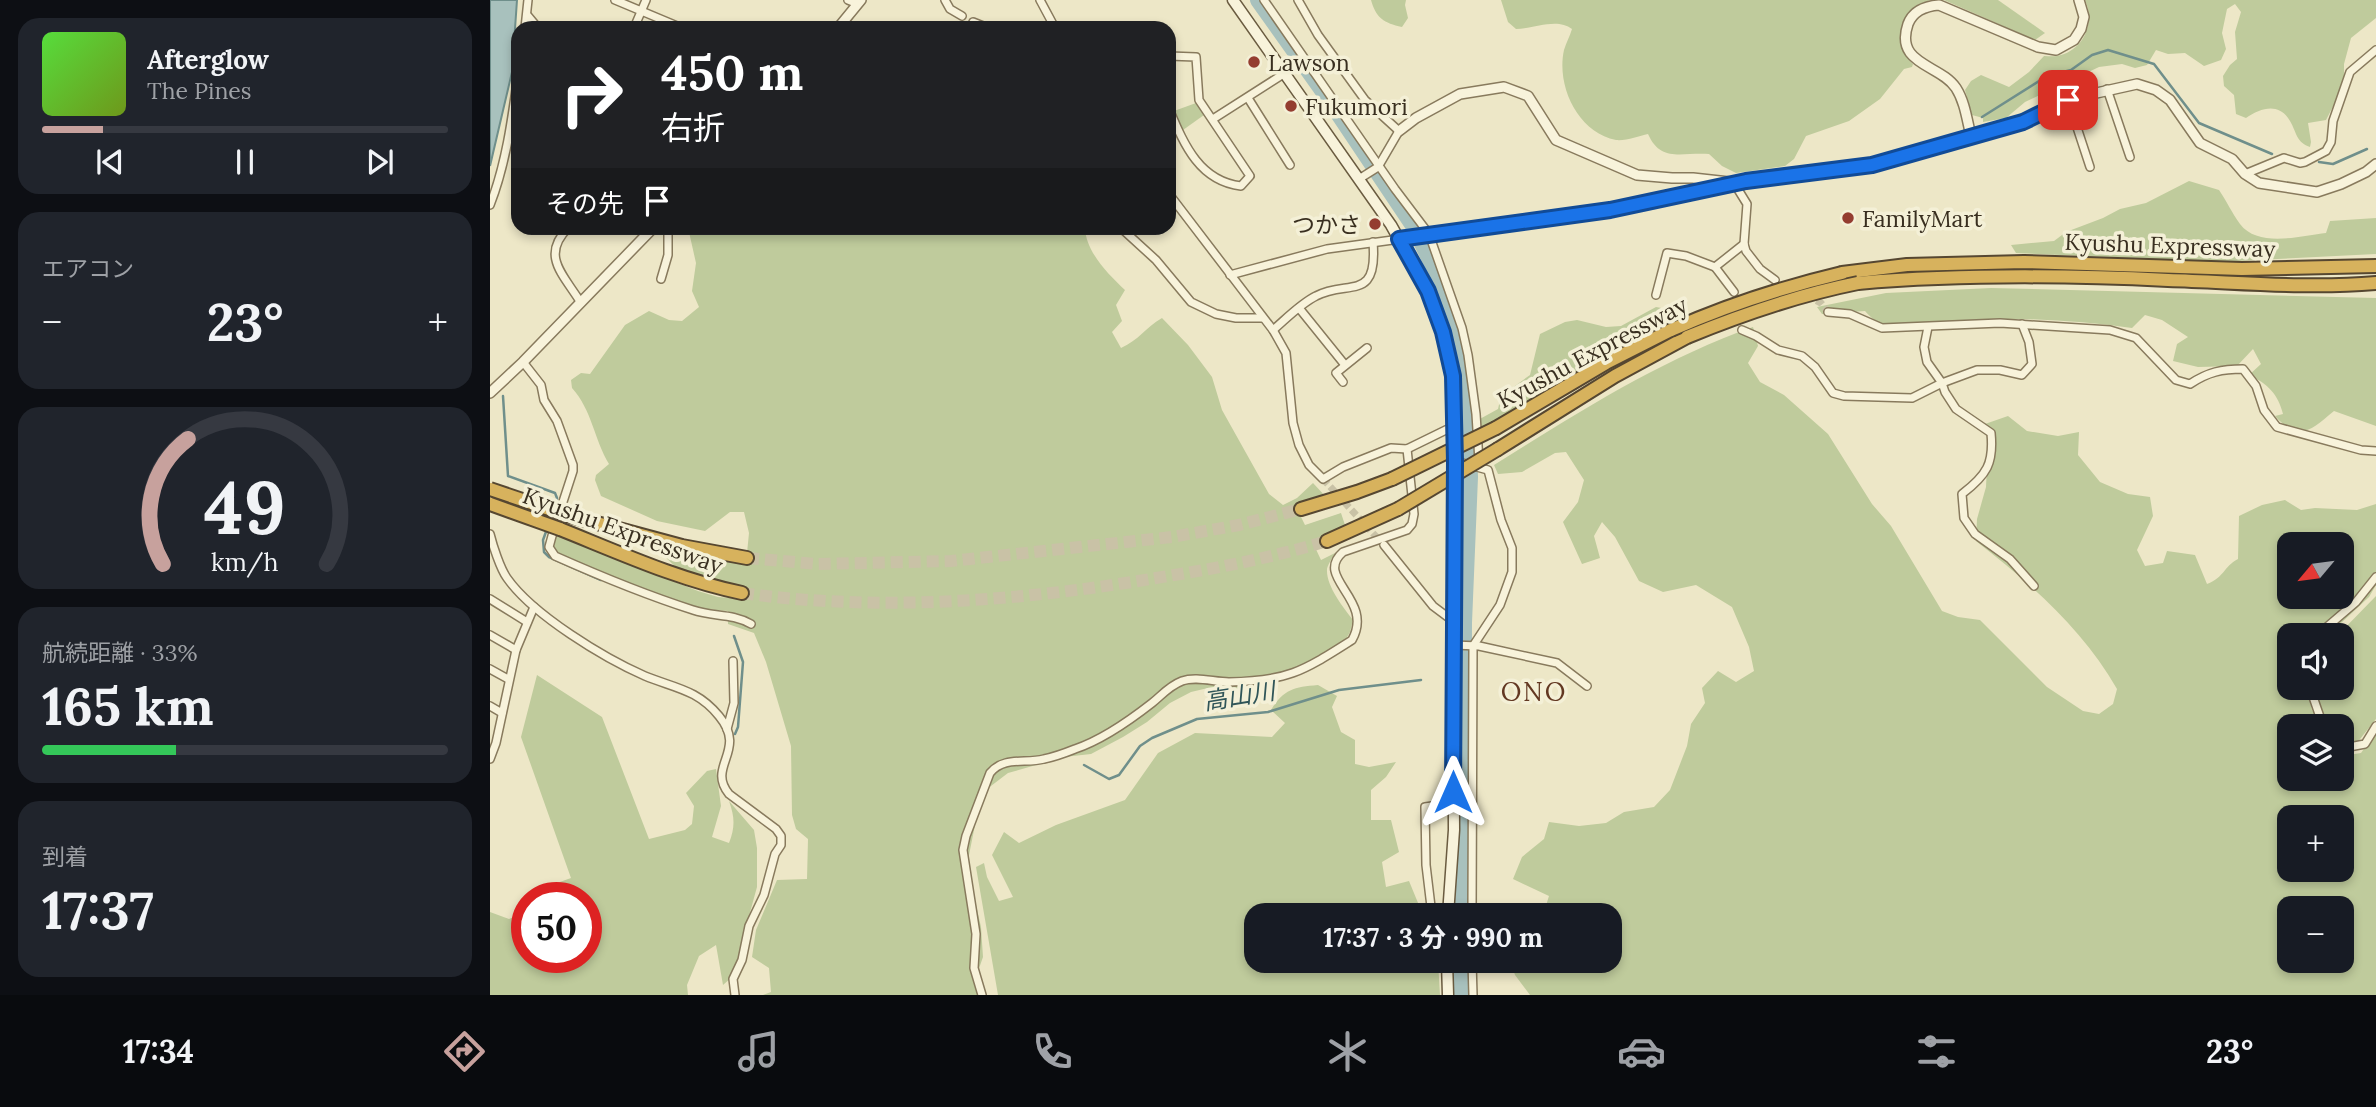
<!DOCTYPE html>
<html lang="ja">
<head>
<meta charset="utf-8">
<style>
  body { margin:0; font-family:Lora,"Noto Sans JP",serif; background:#20242c; color:#f1f3f6; height:100vh; display:flex; flex-direction:column; font-size:26px; white-space:nowrap }
  * { box-sizing:border-box; margin:0 }
  p { font-size:23px; color:#9ea1a6 }
  .icon { flex:none; width:38px; height:38px; fill:none; stroke:currentColor; stroke-width:2; stroke-linecap:round; stroke-linejoin:round }
  .map { position:relative; flex:1; overflow:hidden }
  .details { display:flex; flex-direction:column; gap:18px; padding:18px; background:#0d0f14; width:490px }
  .details>* { flex:none }
  .guide { position:absolute; left:21px; top:21px; width:665px; height:214px; border-radius:21px; box-shadow:0 4px 10px #0003; background:#202124; color:#fff; overflow:hidden }
  .needle { width:46px; rotate:241deg }
  .tools { position:absolute; left:1787px; top:532px; display:grid; gap:14px }
  .tools a { display:grid; place-items:center; width:77px; height:77px; border-radius:14px; background:#171b24; box-shadow:0 4px 10px #0003; font-size:35px }
  .speed { position:absolute; left:21px; top:882px; display:flex; gap:14px; font-size:35px; font-weight:700; text-align:center }
  .speed>* { display:grid; place-content:center; width:91px; height:91px; border-radius:50%; background:#171b24; box-shadow:0 4px 10px #0003; line-height:1 }
  .speed .limit { border:10px solid #d22; background:#fff; color:#111 }
  .pin { position:absolute; display:grid; place-items:center; width:60px; height:60px; color:#fff; margin:-30px; border-radius:14px; box-shadow:0 4px 10px #0006 }
  .me { position:absolute; width:77px; margin:-38px; rotate:0deg; stroke-linejoin:round; filter:drop-shadow(0 0 5px #0008) }
  .turn { display:flex; align-items:center; gap:24px; height:147px; padding:0 35px; font-size:32px }
  .turn .icon { width:91px; height:91px; stroke-width:2.5 }
  .turn b { display:block; font-size:49px; line-height:60px }
  .then { display:flex; align-items:center; height:66px; padding:0 35px; background:#0003; gap:14px; font-size:26px }
  .big { font-size:52px; font-weight:700; line-height:1.1 }
  .details .tile { flex:1; display:flex; flex-direction:column; justify-content:center; gap:10px; min-width:0; padding:0 24px; border-radius:21px; background:#20242c }
  .details .dial { align-items:center; gap:0 }
  .dial svg { height:182px; overflow:visible; fill:none; stroke:#363941; stroke-width:7; stroke-linecap:round; text-anchor:middle }
  .dial text { fill:#f1f3f6; stroke:none }
  .song { display:flex; align-items:center; gap:21px }
  .cover { width:84px; height:84px; border-radius:10px; background:linear-gradient(135deg,hsl(110 70% 55%),hsl(80 70% 35%)) }
  .played { height:7px; border-radius:4px; background:linear-gradient(90deg,#c7a19d 15%,#363941 15%) }
  .keys { display:flex; justify-content:space-around; direction:ltr }
  .heat { display:flex; justify-content:space-between; align-items:center; font-size:38px; direction:ltr }
  .charge { height:10px; border-radius:5px; background:linear-gradient(90deg,#34c759 33%,#363941 0) }
  .trip { position:absolute; left:754px; top:903px; width:378px; height:70px; border-radius:21px; background:#171b24; box-shadow:0 4px 10px #0003; font-weight:700; line-height:70px; text-align:center }
  .menu { display:flex; height:112px; justify-content:space-around; align-items:center; background:#090b0e; color:#9ea1a6 }
  .menu .icon { width:49px; height:49px }
  .menu .current { color:#c7a19d }
  .menu b { font-size:32px; color:#f1f3f6 }
  main { display:flex; flex:1; min-height:0 }
  .map>svg:first-child { display:block }
  .green { fill:#bfcb9c; fill-rule:evenodd }
  .water { fill:#a8c1bd; stroke:#6f8f8b; stroke-width:2 }
  .lines { fill:none; stroke-linecap:round; stroke-linejoin:round }
  .stream { stroke:#6f8f8b; stroke-width:2.5 }
  .river { stroke:#a8c1bd; stroke-width:16 }
  .minor-tunnel { stroke:#c9c2a6; stroke-width:7; stroke-dasharray:7 3.5; stroke-linecap:butt }
  .motorway-tunnel { stroke:#c9c2a6; stroke-width:12; stroke-dasharray:12 6; stroke-linecap:butt }
  .minor-casing { stroke:#887a5d; stroke-width:10 }
  .tertiary-casing { stroke:#887a5d; stroke-width:12 }
  .secondary-casing { stroke:#6a5b40; stroke-width:13 }
  .motorway-casing { stroke:#564731; stroke-width:16 }
  .minor { stroke:#f8f3db; stroke-width:7 }
  .tertiary { stroke:#f8f3db; stroke-width:9 }
  .secondary { stroke:#f8f3db; stroke-width:10 }
  .motorway { stroke:#d7b25d; stroke-width:12 }
  .motorway-bridge-casing { stroke:#564731; stroke-width:16; stroke-linecap:butt }
  .motorway-bridge { stroke:#d7b25d; stroke-width:12 }
  .route-casing { stroke:#114b97; stroke-width:18 }
  .route { stroke:#1a73e8; stroke-width:12 }
  .poi-dot { fill:#943d30; stroke:#f4f0d7; stroke-width:2.5 }
  .labels { text-anchor:middle; dominant-baseline:central; stroke-width:7; stroke-linejoin:round; paint-order:stroke }
  .poi-label { font-size:23px; fill:#392f20; stroke:#f4f0d7; text-anchor:start }
  .street-label { font-size:23px; fill:#392f20; stroke:#f4f0d7 }
  .water-label { font-size:24px; font-style:italic; fill:#305558; stroke:#f4f0d7 }
  .quarter-label { font-size:26px; letter-spacing:2px; fill:#633822; stroke:#f4f0d7 }
</style>
</head>
<body>
<main>
<section class="details">
<div class="tile">
<div class="song"><i class="cover"></i><div><b>Afterglow</b><p>The Pines</p></div></div>
<div class="played"></div>
<div class="keys"><svg class="icon" aria-label="previous" viewBox="0 0 24 24"><path d="M18 5L8 12l10 7zM5 5v14"/></svg><svg class="icon" aria-label="pause" viewBox="0 0 24 24"><path d="M8 5v14M16 5v14"/></svg><svg class="icon" aria-label="next" viewBox="0 0 24 24"><path d="M6 5l10 7-10 7zM19 5v14"/></svg></div>
</div>
<div class="tile"><p>エアコン</p>
<div class="heat"><a>−</a><b class="big">23°</b><a>+</a></div>
</div>
<div class="tile dial"><svg viewBox="0 0 100 80">
<path d="M14 69A42 42 0 1 1 86 69"/>
<path d="M14 69A42 42 0 0 1 25 14" stroke="#c7a19d"/>
<text x="50" y="56" font-size="32" font-weight="700">49</text>
<text x="50" y="72" font-size="11">km/h</text>
</svg></div>
<div class="tile"><p>航続距離 · 33%</p><b class="big">165 km</b><div class="charge"></div></div>
<div class="tile"><p>到着</p><b class="big">17:37</b></div>
</section>
<div class="map">
<svg width="1886" height="995" viewBox="0 0 1886 995">
  <rect width="100%" height="100%" fill="#ede7c7"/>
  <g class="green">
    <path d="M881 0H916L915 5 918 18 912 27C894 23 886 18 881 0Z"/>
    <path d="M1011 0H1441C1410 7 1400 42 1423 64L1422 67 1414 69 1390 99 1359 121 1316 136 1304 159 1295 166 1246 173 1232 166 1219 154C1191 152 1171 163 1158 134 1149 136 1136 141 1126 140 1088 133 1066 86 1074 50 1076 43 1080 36 1082 29 1067 17 1043 29 1026 29L1018 22Z"/>
    <path d="M1454 0H1508L1555 33 1545 40Z"/>
    <path d="M1595 0H1886V18L1861 38 1854 64V85L1836 120 1818 123 1821 142 1820 147C1806 142 1807 133 1800 121 1789 102 1771 108 1756 118L1746 114 1744 95 1734 86 1733 76 1740 65 1747 59 1745 32 1751 12 1745 4 1737 9 1732 33 1736 49 1731 60 1714 66 1695 53 1678 54 1666 50 1657 65 1645 68 1632 64 1609 67 1535 102 1516 118 1493 122V118L1482 115 1475 90 1481 81 1491 75 1519 87 1539 72 1554 56C1559 56 1566 57 1571 55 1595 48 1605 21 1595 0Z"/>
    <path d="M706 103 714 115 693 130 684 111Z"/>
    <path d="M1699 181 1729 190C1736 200 1742 213 1750 224 1768 248 1810 236 1836 233L1840 221 1886 218V254L1726 262 1526 253 1521 245 1564 241 1576 232 1613 218 1630 209 1656 203Z"/>
    <path d="M202 228H595C596 252 618 274 635 290L626 305 632 321 622 332 631 348C649 340 655 328 672 318L698 345 722 377 732 410 779 494 793 505 807 498 823 483 836 497 806 507 815 525 851 513 856 528 823 543 831 560 845 553C843 557 838 564 837 569 836 586 853 607 863 620L860 632 852 646 797 676 739 691 718 688 701 692 680 703 657 722 633 737 601 754 574 757 518 773 497 789 486 820 477 865 491 927 493 957 486 977 492 995H273L281 992 279 968 262 957 266 930 287 880 317 879 318 839 306 829 302 815 301 746 276 662 264 633 238 624V611C180 609 119 575 66 552L62 547 65 535 208 591 228 597 252 599 254 587 189 570 174 556 192 553 256 563 259 533 254 512H240L215 531 167 521 111 496 105 480 106 475 119 464C104 439 102 410 82 388L81 380 91 373 100 374 135 325 159 311 179 320 192 321 209 307 202 291 206 263 199 232Z"/>
    <path d="M1501 288 1886 298V426L1844 411C1821 430 1809 443 1785 416L1793 414C1788 394 1778 384 1759 375L1771 364 1763 349 1747 366 1708 367 1683 361 1687 344 1698 337 1672 320 1655 315 1642 328C1590 321 1535 317 1482 320 1454 321 1424 329 1397 325 1387 323 1381 318 1375 311L1332 314 1327 307 1396 293Z"/>
    <path d="M1166 307 1182 310 1189 320 1111 359 989 430 988 420 1008 409 1011 396 1040 375 1050 334 1075 322 1087 320 1116 327 1131 326Z"/>
    <path d="M1263 327 1268 346 1258 363 1270 382 1294 395 1338 434 1382 504 1401 526 1452 611 1468 617 1490 620 1557 687 1593 711 1609 714 1623 704 1627 689C1593 629 1540 583 1486 541L1487 519 1496 487 1498 445 1495 424 1518 416 1537 431 1568 436 1589 432 1588 455 1610 482 1638 494 1660 497 1663 516 1647 550 1655 566 1673 563 1677 551 1705 555 1717 584C1735 577 1733 567 1748 559L1749 516 1772 505 1795 500 1811 510 1825 508 1867 510 1886 504V585L1879 597 1838 635H1799V688H1817L1822 710 1833 726H1799V779H1852V756L1871 753 1886 732V995H1040L1025 975 1020 961H1120V915H1053L1059 896 1023 879 1032 857 1054 839 1059 822 1089 826 1116 823 1134 812 1164 807 1180 790 1197 746 1201 724 1215 703 1212 688 1228 671 1246 682 1264 671 1259 647 1242 607 1206 585 1173 592 1149 581 1125 537 1112 522 1104 536 1110 558 1092 564 1073 522 1088 502 1094 480 1076 452 1065 453 1032 472 1008 474 1004 465C1087 413 1170 360 1263 327ZM1799 544H1852V597H1799ZM1799 817H1852V870H1799ZM1799 908H1852V961H1799Z"/>
    <path d="M1886 596V719L1862 749 1854 751 1852 747V726H1839L1822 694V688H1852V635H1848Z"/>
    <path d="M47 675 112 717 159 839 195 830 202 824 204 806 196 793 217 771 226 769 231 806 222 837 239 843C245 827 245 818 239 801L264 830 267 848V887L259 916 251 969 233 985 226 945 209 956 197 985 198 995H0V912L19 919 37 912V957H96V898H59L67 883 81 878 31 737Z"/>
    <path d="M828 685 847 696 842 707 851 732 865 740V764L879 767 906 762 896 777 881 790V820H901L909 852 892 862 896 887 919 881 933 915H766V961H948L950 995H508L486 867 494 863 497 877 509 901 523 897 502 855 514 832 529 843 566 825 635 800 668 753 705 733 782 737 795 723 781 710C794 689 804 687 828 685Z"/>
  </g>
  <path class="water" d="M0 0H27L22 72 0 166Z"/>
  <g class="lines">
    <g class="stream">
      <path d="M1492 117 1557 76 1581 70 1602 55 1618 50 1664 64 1709 123 1782 154"/>
      <path d="M1829 162 1843 164 1877 149"/>
      <path d="M13 396 18 476 65 493 67 498 64 506"/>
      <path d="M57 529 53 540 54 552 59 557 111 580"/>
      <path d="M244 636 253 662 248 727 245 734"/>
      <path d="M594 765 619 779 629 775 650 746 662 738 707 719 778 712 849 690 931 680"/>
    </g>
    <g class="river">
      <path d="M768 0 837 97 924 227 940 260 967 333 973 363 978 418 980 477 974 623 973 915"/>
      <path d="M971 995 972 961"/>
    </g>
    <g class="minor-tunnel">
      <path d="M1317 296 1331 303 1338 312"/>
      <path d="M833 479 891 542"/>
    </g>
    <g class="motorway-tunnel">
      <path d="M257 558 327 564 461 561 682 537 749 525 811 509"/>
      <path d="M252 593C387 612 532 601 666 578 723 569 781 558 837 541"/>
    </g>
    <g class="minor-casing">
      <g id="minor">
        <path d="M125 0 192 28"/>
        <path d="M358 0 368 4"/>
        <path d="M455 0 460 9 472 16"/>
        <path d="M550 0 565 28"/>
        <path d="M774 0 905 189 939 234 972 328 978 355 986 414 989 461"/>
        <path d="M808 0 828 35 875 100 909 131 888 167 869 179"/>
        <path d="M38 16 48 28"/>
        <path d="M483 22 498 28"/>
        <path d="M35 28 38 0"/>
        <path d="M144 28 156 0"/>
        <path d="M679 56 706 57 709 100 760 176 751 186C709 181 694 144 679 109"/>
        <path d="M1617 89 1640 157"/>
        <path d="M758 98 800 165"/>
        <path d="M1578 100 1600 167"/>
        <path d="M723 119 795 73"/>
        <path d="M1755 174 1794 158 1810 163 1815 162 1836 151 1841 142 1843 121 1860 72 1886 50"/>
        <path d="M1244 183 1257 204 1254 244 1256 251 1270 269 1285 280"/>
        <path d="M679 194 783 330 796 353 803 423 809 445 819 465 833 479 853 467 901 448 917 449 964 426"/>
        <path d="M0 205C16 164 22 119 28 75"/>
        <path d="M78 228C50 256 74 275 91 303"/>
        <path d="M631 228 666 260 701 302 726 314 746 318H772"/>
        <path d="M740 275 837 249 910 239"/>
        <path d="M171 279 178 255V234L181 228"/>
        <path d="M1244 292 1225 267 1254 244"/>
        <path d="M1166 295 1177 253 1196 256 1225 267"/>
        <path d="M809 308 855 365"/>
        <path d="M1338 312 1360 314 1392 328 1510 323 1620 330 1646 338 1686 380 1700 384C1718 372 1732 369 1753 369L1766 386 1774 410 1787 427 1871 450 1886 451"/>
        <path d="M1438 327 1434 347 1437 362 1452 383 1455 392 1466 409 1501 433C1504 463 1497 475 1472 494L1474 518 1485 534 1520 559 1544 586"/>
        <path d="M783 330C796 319 810 304 826 296 858 279 888 303 883 242"/>
        <path d="M1252 330 1266 336 1288 350 1312 356 1325 367 1343 393 1354 396 1422 398 1452 383 1487 370H1510L1532 375 1542 364 1539 342 1532 324"/>
        <path d="M33 362 51 385 54 400 67 421 83 465V471L69 514"/>
        <path d="M853 382 846 373 877 348"/>
        <path d="M965 461 998 470 1011 520 1022 548V572L1010 605 983 646 982 915"/>
        <path d="M65 525 59 547 65 556C110 576 156 595 203 610 223 617 242 613 261 624"/>
        <path d="M0 534C3 546 10 568 17 578 43 615 114 658 155 676 184 688 207 689 229 716 258 751 216 766 239 794L286 829 291 836V845L285 854 274 895 259 926 252 960 243 979 245 995"/>
        <path d="M894 545 943 606 963 621"/>
        <path d="M0 599 37 622"/>
        <path d="M0 635 26 650"/>
        <path d="M1834 635 1838 626 1866 602 1886 577"/>
        <path d="M963 645 989 646 1067 663 1097 686"/>
        <path d="M0 669 18 679"/>
        <path d="M1820 688 1830 717 1837 726"/>
        <path d="M0 706 12 713"/>
        <path d="M237 729 244 703 243 661"/>
        <path d="M1852 741 1859 747 1875 744 1886 726"/>
        <path d="M0 759 6 743 26 650 44 607"/>
        <path d="M942 915 936 865 935 807 963 803"/>
        <path d="M982 961 983 995"/>
        <path d="M492 995 484 968 486 934 473 850 476 836 500 773C514 756 535 764 554 759 564 757 575 753 585 749 612 740 639 721 662 703 672 695 679 686 692 681 706 676 724 682 739 682 799 681 813 671 862 640 885 599 823 578 853 552L917 530 922 524 924 514 917 449"/>
      </g>
    </g>
    <g class="tertiary-casing">
      <g id="tertiary">
        <path d="M348 28 371 0"/>
        <path d="M909 131 926 118 970 94 1014 87 1038 96 1066 140 1147 175 1182 178H1203L1239 182"/>
        <path d="M1481 136C1477 120 1475 102 1466 88 1450 64 1404 65 1418 24 1423 11 1436 6 1449 5L1548 47 1566 50 1584 40 1591 29 1594 17 1589 0"/>
        <path d="M910 239 1120 210 1256 181 1382 165 1533 122 1593 96 1647 84 1666 90 1680 100 1710 143 1742 159 1755 174 1769 183 1827 192 1851 184 1876 172 1886 164"/>
        <path d="M0 393 33 362 163 228"/>
      </g>
    </g>
    <g class="secondary-casing">
      <g id="secondary">
        <path d="M743 0 901 225 938 291 960 359 963 376 965 461 963 621 964 830 958 915"/>
        <path d="M957 961 958 995"/>
      </g>
    </g>
    <g class="motorway-casing">
      <g id="motorway">
        <path d="M1352 273 1417 265 1534 262 1752 269 1886 266"/>
        <path d="M1368 283C1471 274 1574 275 1678 280 1747 282 1817 289 1886 283"/>
        <path d="M1006 428 1116 363 1181 330"/>
        <path d="M1008 449 1125 376 1197 337"/>
        <path d="M811 509 867 492 902 479"/>
        <path d="M77 515 192 546 257 558"/>
        <path d="M70 529C130 553 189 580 252 593"/>
        <path d="M837 541 908 509"/>
      </g>
    </g>
    <use href="#minor" class="minor"/>
    <use href="#tertiary" class="tertiary"/>
    <use href="#secondary" class="secondary"/>
    <use href="#motorway" class="motorway"/>
    <g class="motorway-bridge-casing">
      <g id="motorway-bridge">
        <path d="M1181 330C1237 305 1293 287 1352 273"/>
        <path d="M1197 337C1253 314 1308 295 1368 283"/>
        <path d="M902 479 1006 428"/>
        <path d="M0 489 77 515"/>
        <path d="M0 504 70 529"/>
        <path d="M908 509 1008 449"/>
      </g>
    </g>
    <use href="#motorway-bridge" class="motorway-bridge"/>
  </g>
  <g class="lines">
    <g class="route-casing">
      <path id="route" d="M963 792 965 461 963 376 953 332 938 291 909 239 1120 210 1256 181 1382 165 1533 122 1578 100"/>
    </g>
    <use href="#route" class="route"/>
  </g>
  <g class="poi-dot">
    <circle cx="764" cy="62" r="7"/>
    <circle cx="801" cy="106" r="7"/>
    <circle cx="1358" cy="218" r="7"/>
    <circle cx="885" cy="224" r="7"/>
  </g>
  <g class="labels">
    <g class="poi-label">
      <text x="778" y="62">Lawson</text>
      <text x="815" y="106">Fukumori</text>
      <text x="1372" y="218">FamilyMart</text>
      <text x="871" y="224" text-anchor="end">つかさ</text>
    </g>
    <g class="street-label">
      <text transform="translate(1680 245) rotate(2)">Kyushu Expressway</text>
      <text transform="translate(1102 352) rotate(-28)">Kyushu Expressway</text>
      <text transform="translate(133 530) rotate(20)">Kyushu Expressway</text>
    </g>
    <g class="water-label">
      <text transform="translate(749 696) rotate(-9)">高山川</text>
    </g>
    <g class="quarter-label">
      <text x="1044" y="691">ONO</text>
    </g>
  </g>
</svg>
<div class="tools">
<a><svg class="needle" viewBox="-14 -14 28 28"><path d="M0-13l5 13h-10z" fill="#e53935"/><path d="M0 13l5-13h-10z" fill="#9ea1a6"/></svg></a>
<a><svg class="icon" aria-label="sound" viewBox="0 0 24 24"><path d="M4 9h4l5-4v14l-5-4H4zM17 9q2 3 0 6"/></svg></a>
<a><svg class="icon" aria-label="layers" viewBox="0 0 24 24"><path d="M12 4l9 5-9 5-9-5zM3 14l9 5 9-5"/></svg></a>
<a>+</a>
<a>−</a>
</div>
<div class="speed"><div class="limit">50</div></div>
<div class="pin" style="left:1578px;top:100px;background:#d93025"><svg class="icon" aria-label="arrive" viewBox="0 0 24 24"><path d="M6 21V4h12l-3 4 3 4H6"/></svg></div>
<svg class="me" style="left:963px;top:792px" viewBox="-20 -20 40 40"><path d="M0-17L14 15 0 8-14 15z" fill="#1a73e8" stroke="#fff" stroke-width="4"/></svg>
<div class="trip">17:37 · 3 分 · 990 m</div>
<div class="guide">
<div class="turn"><svg class="icon" aria-label="right" viewBox="0 0 24 24"><path d="M7 20v-9h11M14 6l5 5-5 5"/></svg><div><b>450 m</b>右折</div></div>
<div class="then">その先<svg class="icon" aria-label="arrive" viewBox="0 0 24 24"><path d="M6 21V4h12l-3 4 3 4H6"/></svg></div>
</div>
</div>
</main>
<nav class="menu">
<b>17:34</b>
<svg class="icon current" aria-label="directions" viewBox="0 0 24 24"><path d="M12 3l9 9-9 9-9-9zM9 14v-3h6M13 9l2 2-2 2"/></svg>
<svg class="icon" aria-label="music" viewBox="0 0 24 24"><path d="M9 18V5l10-2v13"/><circle cx="6" cy="18" r="3"/><circle cx="16" cy="16" r="3"/></svg>
<svg class="icon" aria-label="phone" viewBox="0 0 24 24"><path d="M5 4h4l2 5-3 2q2 4 5 5l2-3 5 2v4C11 20 4 13 5 4z"/></svg>
<svg class="icon" aria-label="climate" viewBox="0 0 24 24"><path d="M12 3v18M4 7l16 10M4 17L20 7"/></svg>
<svg class="icon" aria-label="car" viewBox="0 0 24 24"><path d="M5 17H2v-5l4-1 3-4h7l3 4 3 1v5h-3M9 17h6M6 11h13"/><circle cx="7" cy="17" r="2"/><circle cx="17" cy="17" r="2"/></svg>
<svg class="icon" aria-label="filters" viewBox="0 0 24 24"><path d="M4 7h16M4 17h16"/><circle cx="9" cy="7" r="2"/><circle cx="15" cy="17" r="2"/></svg>
<b>23°</b>
</nav>
</body>
</html>
